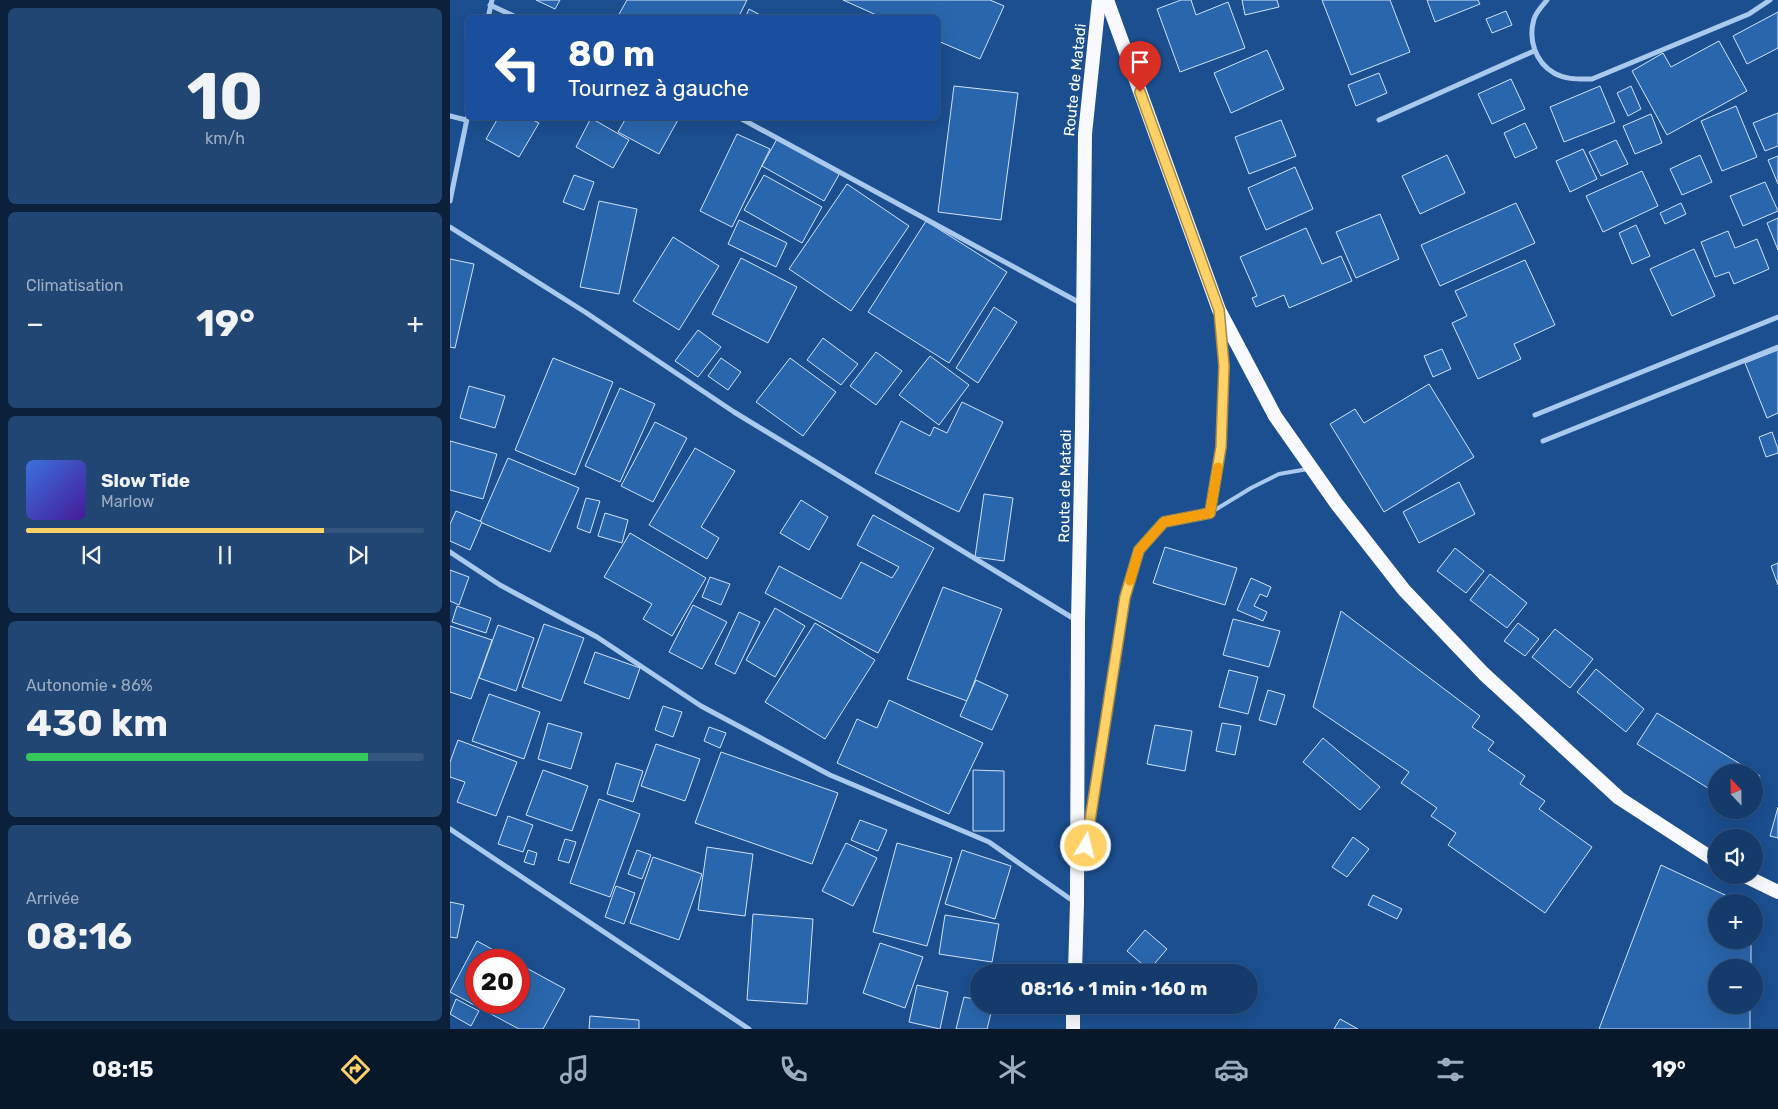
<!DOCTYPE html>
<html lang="fr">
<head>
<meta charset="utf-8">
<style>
  body { margin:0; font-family:Rubik,sans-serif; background:#214673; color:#f1f3f6; height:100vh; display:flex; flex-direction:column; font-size:19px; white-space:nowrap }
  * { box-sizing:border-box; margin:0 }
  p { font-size:16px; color:#9dadc1 }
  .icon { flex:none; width:28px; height:28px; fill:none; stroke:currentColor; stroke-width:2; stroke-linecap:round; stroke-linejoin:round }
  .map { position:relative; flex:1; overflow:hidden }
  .drawer { display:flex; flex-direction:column; gap:8px; padding:8px; background:#0b203b; width:450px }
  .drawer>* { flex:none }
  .hud { position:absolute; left:15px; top:15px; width:475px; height:105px; border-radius:8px; box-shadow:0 5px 20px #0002,0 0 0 1px #33557e; background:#1a4fa0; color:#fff; overflow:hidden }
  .needle { width:32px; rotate:338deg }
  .fabs { position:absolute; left:1258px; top:764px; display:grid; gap:10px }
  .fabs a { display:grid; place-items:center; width:55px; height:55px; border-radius:50%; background:#143b6b; box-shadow:0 5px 20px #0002,0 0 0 1px #33557e; font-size:25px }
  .speed { position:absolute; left:15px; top:949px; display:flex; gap:10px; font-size:25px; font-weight:700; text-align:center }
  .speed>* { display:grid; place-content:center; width:65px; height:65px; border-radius:50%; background:#143b6b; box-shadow:0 5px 20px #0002,0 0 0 1px #33557e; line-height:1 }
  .speed .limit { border:8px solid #d22; background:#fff; color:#111 }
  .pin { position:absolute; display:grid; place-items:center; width:42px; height:42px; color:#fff; margin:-51px -21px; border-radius:50% 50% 50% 0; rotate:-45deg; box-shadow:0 0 5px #0007 }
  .pin .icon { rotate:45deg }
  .me { position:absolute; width:55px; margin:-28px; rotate:9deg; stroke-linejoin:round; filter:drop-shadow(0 0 4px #0008) }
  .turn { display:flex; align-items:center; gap:18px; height:105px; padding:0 20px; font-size:22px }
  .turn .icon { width:65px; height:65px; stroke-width:2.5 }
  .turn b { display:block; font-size:35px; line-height:42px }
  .big { font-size:38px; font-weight:700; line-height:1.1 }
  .drawer .card { flex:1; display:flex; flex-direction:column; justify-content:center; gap:8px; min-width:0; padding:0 18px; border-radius:8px; background:#214673 }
  .drawer .dial { align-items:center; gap:0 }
  .dial b { font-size:65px; line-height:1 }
  .song { display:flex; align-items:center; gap:15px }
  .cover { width:60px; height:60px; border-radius:8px; background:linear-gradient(135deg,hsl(220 70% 55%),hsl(260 70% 35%)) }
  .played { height:5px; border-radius:2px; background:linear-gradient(90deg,#ffd166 75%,#33557e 75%) }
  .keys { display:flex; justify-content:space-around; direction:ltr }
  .heat { display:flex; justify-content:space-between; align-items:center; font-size:28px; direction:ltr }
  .charge { height:8px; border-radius:4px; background:linear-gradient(90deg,#34c759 86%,#33557e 0) }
  .trip { position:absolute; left:520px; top:964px; width:288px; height:50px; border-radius:25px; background:#143b6b; box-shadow:0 5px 20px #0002,0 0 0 1px #33557e; font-weight:700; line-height:50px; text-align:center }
  .dock { display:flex; height:80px; justify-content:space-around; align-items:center; background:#08182b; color:#9dadc1 }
  .dock .icon { width:35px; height:35px }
  .dock .selected { color:#ffd166 }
  .dock b { font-size:22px; color:#f1f3f6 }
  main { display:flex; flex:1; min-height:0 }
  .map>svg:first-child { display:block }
  .building { fill:#2a66ad; stroke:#cfe3fa }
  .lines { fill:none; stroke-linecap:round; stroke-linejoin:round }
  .service { stroke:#a9c9ee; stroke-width:4 }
  .minor { stroke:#a9c9ee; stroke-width:5 }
  .trunk { stroke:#f8faff; stroke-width:14 }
  .route-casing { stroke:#a68842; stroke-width:12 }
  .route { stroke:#ffd166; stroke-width:9 }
  .slow { stroke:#f59e0b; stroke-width:9 }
  .labels { text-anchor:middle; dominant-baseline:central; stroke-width:5; stroke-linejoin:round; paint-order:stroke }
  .street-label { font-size:15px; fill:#fff; stroke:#1b4f8f }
</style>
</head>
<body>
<main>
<section class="drawer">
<div class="card dial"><b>10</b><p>km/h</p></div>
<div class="card"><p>Climatisation</p>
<div class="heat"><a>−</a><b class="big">19°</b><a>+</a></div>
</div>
<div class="card">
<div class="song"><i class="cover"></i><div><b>Slow Tide</b><p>Marlow</p></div></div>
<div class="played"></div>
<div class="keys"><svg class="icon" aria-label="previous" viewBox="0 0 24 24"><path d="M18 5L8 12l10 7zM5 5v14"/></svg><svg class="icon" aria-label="pause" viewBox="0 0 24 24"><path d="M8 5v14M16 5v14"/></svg><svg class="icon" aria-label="next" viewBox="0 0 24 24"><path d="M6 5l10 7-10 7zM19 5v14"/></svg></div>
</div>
<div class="card"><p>Autonomie · 86%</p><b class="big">430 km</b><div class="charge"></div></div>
<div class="card"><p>Arrivée</p><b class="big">08:16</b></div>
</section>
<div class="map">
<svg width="1328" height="1029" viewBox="0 0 1328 1029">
  <rect width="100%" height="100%" fill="#1b4f8f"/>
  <g class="building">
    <path d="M86 0H110L105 9Z"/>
    <path d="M177 0H297L288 18H171L168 16Z"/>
    <path d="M393 0H540L554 6 530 59 488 41V18H433Z"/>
    <path d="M731 0H741L746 15 778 2 795 48 730 72 707 9Z"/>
    <path d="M792 0H827L829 7 795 15Z"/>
    <path d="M872 0H940L960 52 901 75Z"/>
    <path d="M977 0H1028L1030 4 985 22Z"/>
    <path d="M299 9 316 18H295Z"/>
    <path d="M1056 11 1062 25 1042 33 1036 19Z"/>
    <path d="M1328 12V48L1297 64 1283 36Z"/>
    <path d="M1269 41 1297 91 1217 135 1182 71 1213 53 1221 67Z"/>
    <path d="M817 50 834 89 781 113 764 73Z"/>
    <path d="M929 73 937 93 906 106 898 85Z"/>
    <path d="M1061 79 1075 109 1042 124 1028 94Z"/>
    <path d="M504 86 568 93 551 220 488 212Z"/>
    <path d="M1150 86 1165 122 1114 142 1100 107Z"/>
    <path d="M1181 86 1191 109 1178 116 1167 93Z"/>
    <path d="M1286 106 1307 157 1272 171 1251 121Z"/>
    <path d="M1328 113V146L1315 151 1303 123Z"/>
    <path d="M1201 114 1212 143 1185 154 1173 126Z"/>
    <path d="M48 118H79L89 123 69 157 36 139Z"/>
    <path d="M141 118 179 140 163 168 126 147Z"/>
    <path d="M176 118H229L209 154 168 132Z"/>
    <path d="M831 120 846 156 799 174 785 137Z"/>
    <path d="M1075 123 1087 148 1065 158 1054 133Z"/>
    <path d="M287 134 320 149 282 227 250 211Z"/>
    <path d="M327 139 390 173 374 201 312 166Z"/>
    <path d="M1166 140 1178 164 1151 176 1139 152Z"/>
    <path d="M1133 149 1147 179 1120 192 1106 161Z"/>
    <path d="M997 155 1015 193 970 214 952 176Z"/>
    <path d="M1250 155 1262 182 1232 195 1220 169Z"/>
    <path d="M1328 156V184L1318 160Z"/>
    <path d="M845 167 863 209 816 230 798 188Z"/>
    <path d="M1192 171 1208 206 1153 232 1136 196Z"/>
    <path d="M124 175 144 182 134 210 113 202Z"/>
    <path d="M314 175 372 207 352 243 294 210Z"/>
    <path d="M1315 182 1328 211 1293 226 1280 196Z"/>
    <path d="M397 184 459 226 401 311 339 269Z"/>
    <path d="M149 201 187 209 169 294 130 287Z"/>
    <path d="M1066 203 1085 243 990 286 971 245Z"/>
    <path d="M1231 203 1236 214 1215 224 1210 213Z"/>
    <path d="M930 214 949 259 906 278 886 232Z"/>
    <path d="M1328 218V250L1317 223Z"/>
    <path d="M289 220 337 243 326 267 278 244Z"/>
    <path d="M476 221 557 272 499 363 418 312Z"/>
    <path d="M1186 225 1200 256 1182 264 1169 233Z"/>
    <path d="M856 228 872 264 891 256 902 281 839 308 834 295 806 307 802 298 807 296 790 257Z"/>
    <path d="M1278 231 1285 248 1307 239 1319 269 1284 284 1279 272 1265 277 1251 242Z"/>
    <path d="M223 237 269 266 229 330 183 301Z"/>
    <path d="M1244 249 1265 296 1222 316 1200 269Z"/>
    <path d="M291 258 347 287 318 343 262 314Z"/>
    <path d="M0 259 24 264 5 348 0 347Z"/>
    <path d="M1075 260 1105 325 1064 344 1071 359 1028 379 1002 323 1017 316 1005 291Z"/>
    <path d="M544 307 567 322 528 383 506 368Z"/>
    <path d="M248 330 271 347 248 377 225 361Z"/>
    <path d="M373 338 408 364 391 385 357 360Z"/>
    <path d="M992 349 1001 369 983 377 974 356Z"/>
    <path d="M1328 350V413L1317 418 1295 363Z"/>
    <path d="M426 352 452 371 426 405 400 386Z"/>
    <path d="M480 356 519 385 489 425 449 395Z"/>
    <path d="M103 358 163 382 125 475 65 450Z"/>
    <path d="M271 358 291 372 278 390 258 376Z"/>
    <path d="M340 358 386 392 353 436 306 402Z"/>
    <path d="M979 384 1024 457 934 512 880 424 905 409 914 423Z"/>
    <path d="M19 386 55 396 45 428 10 418Z"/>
    <path d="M170 388 205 404 170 482 135 466Z"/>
    <path d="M512 402 553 422 509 512 425 473 451 421 480 436 484 427 497 433Z"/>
    <path d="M205 422 237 438 203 502 171 486Z"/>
    <path d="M1322 432 1328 449V453L1316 457 1309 437Z"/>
    <path d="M0 441 47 454 33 499 0 490Z"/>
    <path d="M245 448 285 471 251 527 269 538 257 559 199 525Z"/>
    <path d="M58 458 129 488 100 552 30 522Z"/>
    <path d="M1009 482 1025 514 969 543 953 512Z"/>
    <path d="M534 494 563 498 554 561 525 557Z"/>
    <path d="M136 498 150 501 140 533 127 528Z"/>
    <path d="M351 500 378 517 359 550 330 533Z"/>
    <path d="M6 511 32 522 20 550 0 541V524Z"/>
    <path d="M155 513 178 520 172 543 148 536Z"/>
    <path d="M423 515 484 548 428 653 315 593 329 566 391 599 411 562 442 578 449 567 407 545Z"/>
    <path d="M180 533 256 578 222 636 193 619 202 604 154 577Z"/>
    <path d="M715 547 787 568 775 605 703 583Z"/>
    <path d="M1005 548 1034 571 1016 593 987 571Z"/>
    <path d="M1328 563V585L1321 566Z"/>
    <path d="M0 570 19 577 9 605 0 601Z"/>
    <path d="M1040 574 1077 603 1057 628 1020 600Z"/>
    <path d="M260 577 280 584 271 605 252 597Z"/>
    <path d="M801 578 821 587 817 597 810 594 804 606 817 612 813 621 787 610Z"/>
    <path d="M493 587 552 609 517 701 457 679Z"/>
    <path d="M243 605 277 622 252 669 219 652Z"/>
    <path d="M7 606 41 618 36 633 2 622Z"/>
    <path d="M325 608 355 626 325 677 296 660Z"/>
    <path d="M891 611 1030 716 1022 727 1044 742 1038 750 1075 776 1070 784 1095 801 1089 809 1142 847 1095 913 998 845 1006 833 981 816 987 808 951 783 959 772 863 707Z"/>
    <path d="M289 612 310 622 285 674 265 664Z"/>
    <path d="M783 619 830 631 819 667 773 655Z"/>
    <path d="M365 623 425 660 375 739 315 702Z"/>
    <path d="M1068 623 1089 639 1075 656 1054 641Z"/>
    <path d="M94 624 134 638 111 701 72 687Z"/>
    <path d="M48 625 84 638 66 691 29 678Z"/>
    <path d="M0 626 42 640 21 699 0 692Z"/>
    <path d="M1105 629 1143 659 1120 688 1082 657Z"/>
    <path d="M145 652 190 668 179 699 134 683Z"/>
    <path d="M1146 669 1194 709 1176 732 1127 692Z"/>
    <path d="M779 670 808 677 798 714 769 707Z"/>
    <path d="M526 680 558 695 542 730 510 716Z"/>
    <path d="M818 690 835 695 826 725 809 720Z"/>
    <path d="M39 694 90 712 74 759 22 741Z"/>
    <path d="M439 700 533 743 499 814 387 763 407 719 427 728Z"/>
    <path d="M213 706 232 712 223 737 205 730Z"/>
    <path d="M1207 713 1310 776 1304 786V772H1266V793L1187 744Z"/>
    <path d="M98 723 132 733 121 769 88 759Z"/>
    <path d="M772 723 791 726 785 755 766 751Z"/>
    <path d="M705 725 742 731 735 771 697 764Z"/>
    <path d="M259 727 276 733 270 748 254 741Z"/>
    <path d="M873 738 930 787 910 810 853 762Z"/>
    <path d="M8 740 67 762 46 816 7 802 15 782 0 777V762Z"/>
    <path d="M206 744 250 759 235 801 191 786Z"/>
    <path d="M271 752 388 793 362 864 245 823Z"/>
    <path d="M166 763 193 771 183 802 157 794Z"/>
    <path d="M93 770 138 786 122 831 76 815Z"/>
    <path d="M523 770 554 771V831H523Z"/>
    <path d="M149 799 190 814 160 897 120 883Z"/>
    <path d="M1328 807V838L1320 836Z"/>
    <path d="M58 816 83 825 73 852 48 844Z"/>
    <path d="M410 820 437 830 428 851 401 840Z"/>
    <path d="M903 837 919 849 897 877 882 867Z"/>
    <path d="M115 839 126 842 119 863 108 860Z"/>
    <path d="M396 843 427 858 403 906 372 891Z"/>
    <path d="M447 843 502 858 477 946 423 932Z"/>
    <path d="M257 847 303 854 295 916 248 910Z"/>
    <path d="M78 850 87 853 84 865 74 862Z"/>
    <path d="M187 850 201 855 192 879 178 874Z"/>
    <path d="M512 850 561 866 545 919 495 904Z"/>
    <path d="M203 857 252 874 229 940 180 923Z"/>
    <path d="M1211 865 1290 902H1266V940H1301V968H1266V1005H1300V1029H1149Z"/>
    <path d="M166 886 185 893 174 924 155 917Z"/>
    <path d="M923 895 952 909 947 919 918 905Z"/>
    <path d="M0 902 14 905 7 938 0 937Z"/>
    <path d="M303 914 363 919 357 1004 297 1000Z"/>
    <path d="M495 915 549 924 542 962 489 954Z"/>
    <path d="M695 930 717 949 699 970 677 951Z"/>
    <path d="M27 941 62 960H26V1002H69V964L115 989 93 1029H69L0 992Z"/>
    <path d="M430 943 473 957 455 1008 413 993Z"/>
    <path d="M467 985 498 992 490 1029 459 1022Z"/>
    <path d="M514 997 529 1000V1005H543L537 1029H506Z"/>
    <path d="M6 999 29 1011 21 1026 0 1014Z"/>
    <path d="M140 1016 189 1020V1029H139Z"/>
    <path d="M890 1019 908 1029H884Z"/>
  </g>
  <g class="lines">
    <g class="service">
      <path d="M760 513 771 447 773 366 770 324"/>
      <path d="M634 862 675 597 689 550 714 522 760 513 801 488 829 474 858 469"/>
    </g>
    <g class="minor">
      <path d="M1097 0C1093 5 1086 12 1084 19 1078 39 1085 62 1104 73 1116 80 1129 79 1142 79L1299 14 1320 0"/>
      <path d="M40 5 68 18"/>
      <path d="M38 18 42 0"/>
      <path d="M0 116 16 120"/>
      <path d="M290 118 632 304"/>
      <path d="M929 120 1084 51"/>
      <path d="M0 201 18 114"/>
      <path d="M0 227 135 312 284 412 626 620"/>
      <path d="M1085 415 1328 317"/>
      <path d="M1093 441 1328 347"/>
      <path d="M0 552 50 585 147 637 251 706 380 775 539 842 626 903"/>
      <path d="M0 829 299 1029"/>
    </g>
    <g class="trunk">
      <path d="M657 0 769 310 825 416 886 503 954 590 1034 674 1169 798 1266 861"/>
      <path d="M1293 875 1328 892"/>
      <path d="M625 972 627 903 628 621 632 428 635 134 649 0"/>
      <path d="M623 1029V1005"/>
    </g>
  </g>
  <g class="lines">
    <g class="route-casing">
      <path id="route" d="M636 846 675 597 689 550 714 522 760 513 771 447 774 366 769 310 690 92"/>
    </g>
    <use href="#route" class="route"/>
    <path class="slow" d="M680 581 689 550 714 522 760 513 768 467"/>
  </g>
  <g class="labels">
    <g class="street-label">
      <text transform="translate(625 80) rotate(-84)">Route de Matadi</text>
      <text transform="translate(615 486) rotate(-89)">Route de Matadi</text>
    </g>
  </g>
</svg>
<div class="fabs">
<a><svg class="needle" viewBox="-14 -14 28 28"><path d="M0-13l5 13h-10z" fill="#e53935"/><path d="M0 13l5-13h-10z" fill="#9dadc1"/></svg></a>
<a><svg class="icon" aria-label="sound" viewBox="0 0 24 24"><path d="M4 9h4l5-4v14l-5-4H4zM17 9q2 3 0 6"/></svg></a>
<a>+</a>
<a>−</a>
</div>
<div class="speed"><div class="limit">20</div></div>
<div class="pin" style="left:690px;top:92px;background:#d93025"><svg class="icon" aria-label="arrive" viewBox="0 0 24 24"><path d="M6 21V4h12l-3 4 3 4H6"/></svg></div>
<svg class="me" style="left:636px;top:846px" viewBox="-20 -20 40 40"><circle r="17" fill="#ffd166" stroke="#fff" stroke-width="3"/><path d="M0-11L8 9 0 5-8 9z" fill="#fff"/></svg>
<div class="trip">08:16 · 1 min · 160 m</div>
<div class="hud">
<div class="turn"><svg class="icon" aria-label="left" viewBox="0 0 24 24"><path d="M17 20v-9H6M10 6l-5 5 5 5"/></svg><div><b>80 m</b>Tournez à gauche</div></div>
</div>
</div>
</main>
<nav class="dock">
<b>08:15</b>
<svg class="icon selected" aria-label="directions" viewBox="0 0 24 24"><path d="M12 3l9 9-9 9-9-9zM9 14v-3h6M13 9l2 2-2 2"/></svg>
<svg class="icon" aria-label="music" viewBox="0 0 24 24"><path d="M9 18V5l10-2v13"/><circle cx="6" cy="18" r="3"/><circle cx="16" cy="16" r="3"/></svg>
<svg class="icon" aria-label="phone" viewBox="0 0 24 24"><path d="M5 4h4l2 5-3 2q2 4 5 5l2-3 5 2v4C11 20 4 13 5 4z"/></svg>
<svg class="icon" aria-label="climate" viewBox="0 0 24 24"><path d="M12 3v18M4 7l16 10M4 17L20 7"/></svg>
<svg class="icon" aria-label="car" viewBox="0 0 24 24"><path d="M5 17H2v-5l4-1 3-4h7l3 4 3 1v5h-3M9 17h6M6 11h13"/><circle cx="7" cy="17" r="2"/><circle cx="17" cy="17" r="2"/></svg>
<svg class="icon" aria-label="filters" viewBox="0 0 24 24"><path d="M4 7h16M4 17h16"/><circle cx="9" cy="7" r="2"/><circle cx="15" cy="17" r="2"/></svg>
<b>19°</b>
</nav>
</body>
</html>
